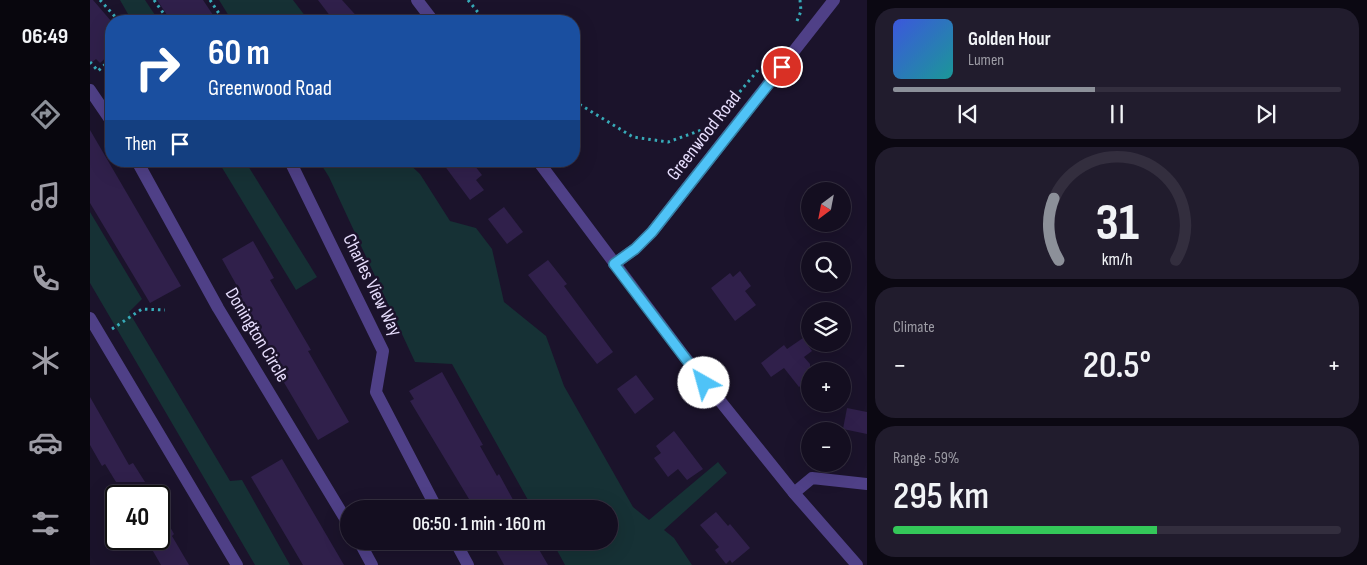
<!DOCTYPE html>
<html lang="en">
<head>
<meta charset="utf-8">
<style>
  body { margin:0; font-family:"Sofia Sans Condensed",sans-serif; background:#211c2d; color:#f1f3f6; height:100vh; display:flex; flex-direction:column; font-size:19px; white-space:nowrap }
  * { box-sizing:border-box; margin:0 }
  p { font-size:16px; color:#9d9ca5 }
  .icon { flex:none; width:28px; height:28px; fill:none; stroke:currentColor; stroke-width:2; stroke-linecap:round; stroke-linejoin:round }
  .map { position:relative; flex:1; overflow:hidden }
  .details { display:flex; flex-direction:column; gap:8px; padding:8px; background:#0b0812; width:500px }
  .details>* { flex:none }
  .hud { position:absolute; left:15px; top:15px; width:475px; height:152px; border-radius:20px; box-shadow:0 5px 20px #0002,0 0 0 1px #332e3e; background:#1a4fa0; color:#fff; overflow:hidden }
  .needle { width:32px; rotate:212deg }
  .buttons { position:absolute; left:711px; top:182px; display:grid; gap:10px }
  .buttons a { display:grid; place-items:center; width:50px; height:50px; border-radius:50%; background:#140e20; box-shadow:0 5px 20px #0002,0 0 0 1px #332e3e; font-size:25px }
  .speed { position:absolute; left:15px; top:485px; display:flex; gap:10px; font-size:25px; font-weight:700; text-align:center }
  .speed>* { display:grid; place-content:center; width:65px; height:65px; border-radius:50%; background:#140e20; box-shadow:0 5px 20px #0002,0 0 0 1px #332e3e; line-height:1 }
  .speed .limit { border:2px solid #111; border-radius:8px; background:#fff; color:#111 }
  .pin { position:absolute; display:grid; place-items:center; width:42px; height:42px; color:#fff; margin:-21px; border:2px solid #fff; border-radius:50%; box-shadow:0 1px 5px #0007 }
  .me { position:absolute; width:55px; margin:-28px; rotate:322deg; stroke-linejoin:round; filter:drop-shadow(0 0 4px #0008) }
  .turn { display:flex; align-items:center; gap:18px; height:105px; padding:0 20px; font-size:22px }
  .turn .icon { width:65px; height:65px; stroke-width:2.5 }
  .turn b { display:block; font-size:35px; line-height:42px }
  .then { display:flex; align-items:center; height:48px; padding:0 20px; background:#0003; gap:10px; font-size:19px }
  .big { font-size:38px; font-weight:600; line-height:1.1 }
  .details .tile { flex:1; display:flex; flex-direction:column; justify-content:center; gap:8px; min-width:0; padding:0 18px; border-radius:20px; background:#211c2d }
  .details .dial { align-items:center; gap:0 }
  .dial svg { height:130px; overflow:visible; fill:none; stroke:#332e3e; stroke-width:7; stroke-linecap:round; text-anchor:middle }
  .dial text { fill:#f1f3f6; stroke:none }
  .song { display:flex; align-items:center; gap:15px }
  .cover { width:60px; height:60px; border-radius:8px; background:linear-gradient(135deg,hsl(230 70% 55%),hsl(180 70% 35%)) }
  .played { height:5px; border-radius:2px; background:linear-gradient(90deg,#8c9099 45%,#332e3e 45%) }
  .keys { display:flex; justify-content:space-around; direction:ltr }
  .heat { display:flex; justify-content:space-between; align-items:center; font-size:28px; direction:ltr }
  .charge { height:8px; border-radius:4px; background:linear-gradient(90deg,#34c759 59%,#332e3e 0) }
  .trip { position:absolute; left:250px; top:500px; width:278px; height:50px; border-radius:25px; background:#140e20; box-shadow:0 5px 20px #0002,0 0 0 1px #332e3e; font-weight:600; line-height:50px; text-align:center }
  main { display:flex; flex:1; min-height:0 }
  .menu { display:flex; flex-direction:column; width:90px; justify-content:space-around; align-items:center; background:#08060d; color:#9d9ca5 }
  .menu .icon { width:35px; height:35px }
  .menu .on { color:#8c9099 }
  .menu b { font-size:22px; color:#f1f3f6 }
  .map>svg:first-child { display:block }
  .green { fill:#163135 }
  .building { fill:#30204b }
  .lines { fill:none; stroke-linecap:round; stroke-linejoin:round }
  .path { stroke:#37aab8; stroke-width:3; stroke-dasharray:2.5 4; stroke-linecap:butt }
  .minor { stroke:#4f4087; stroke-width:12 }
  .tertiary { stroke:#4f4087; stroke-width:12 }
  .route-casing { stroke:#337fa1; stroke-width:12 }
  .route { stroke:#4fc3f7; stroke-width:9 }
  .labels { text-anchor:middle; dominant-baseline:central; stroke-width:5; stroke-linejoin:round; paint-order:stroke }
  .street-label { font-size:19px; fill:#e7defd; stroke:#1b132b }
</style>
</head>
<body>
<main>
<nav class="menu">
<b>06:49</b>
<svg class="icon on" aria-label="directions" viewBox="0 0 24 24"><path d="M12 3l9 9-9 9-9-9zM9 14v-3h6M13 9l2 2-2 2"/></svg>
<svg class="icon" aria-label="music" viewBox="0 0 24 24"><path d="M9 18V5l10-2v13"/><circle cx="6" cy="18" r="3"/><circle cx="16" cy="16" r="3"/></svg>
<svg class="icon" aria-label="phone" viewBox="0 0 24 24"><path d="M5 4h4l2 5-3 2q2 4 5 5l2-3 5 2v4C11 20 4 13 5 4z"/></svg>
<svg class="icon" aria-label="climate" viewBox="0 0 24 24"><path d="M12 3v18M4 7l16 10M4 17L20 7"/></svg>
<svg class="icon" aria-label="car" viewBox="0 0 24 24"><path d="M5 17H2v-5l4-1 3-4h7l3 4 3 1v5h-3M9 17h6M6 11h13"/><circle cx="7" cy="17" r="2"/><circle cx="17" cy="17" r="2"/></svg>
<svg class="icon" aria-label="filters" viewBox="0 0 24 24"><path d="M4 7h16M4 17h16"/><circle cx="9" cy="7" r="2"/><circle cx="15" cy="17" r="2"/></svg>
</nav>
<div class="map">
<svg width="777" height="565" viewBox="0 0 777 565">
  <rect width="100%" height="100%" fill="#1b132b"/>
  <g class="green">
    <path d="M30 0H55L69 21H42Z"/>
    <path d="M129 0H203L219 21H142Z"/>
    <path d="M128 161H155L227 277 206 290Z"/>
    <path d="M229 161H316L330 174 360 221 386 228 402 249 414 302 456 336 474 386 543 507 559 520 628 462 637 473 574 530 584 538 602 565H475L462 541H519V509H443L362 364 325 362 239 177Z"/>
    <path d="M0 212 52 299 39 312 140 481 152 480 200 565H165L0 283Z"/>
  </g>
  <g class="building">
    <path d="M0 0H3L21 21V53L10 63 6 59 0 64Z"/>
    <path d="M67 0H113L127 21H81Z"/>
    <path d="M228 0H252L271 21H244Z"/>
    <path d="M0 130 91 286 60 303 0 203Z"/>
    <path d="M351 161H381L392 175 386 180 394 190 380 200Z"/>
    <path d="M414 207 433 232 417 244 398 219Z"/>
    <path d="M163 241 184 278 180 280 221 350 218 351 259 422 228 440 186 369 190 367 149 296 152 295 132 259Z"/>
    <path d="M458 260 477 284 474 286 523 352 507 364 438 275Z"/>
    <path d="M650 271 661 286 655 291 666 305 645 321 621 288 640 273 643 277Z"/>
    <path d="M713 338 722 351 714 357 720 364V379L709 387 694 368 681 377 671 363 694 345 697 349Z"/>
    <path d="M352 372 393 445 390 446 407 476 409 474 428 509H363L379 499 320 401 324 399 319 391Z"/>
    <path d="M546 375 564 399 545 414 527 389Z"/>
    <path d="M0 397 39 465 43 463 55 482H26L15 464 12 466 0 445Z"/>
    <path d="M757 408 777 412V434L753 429Z"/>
    <path d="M584 431 613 469 597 480 588 469 578 477 564 458 571 453 566 446Z"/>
    <path d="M192 459 254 565H213L161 477Z"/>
    <path d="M69 507 84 534 82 536 99 565H71L56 539H69Z"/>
    <path d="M626 512 638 526 640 524 660 548 642 563 640 560 636 564 625 550 629 547 610 525Z"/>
    <path d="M401 541H444L458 565H414Z"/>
  </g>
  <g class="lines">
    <g class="path">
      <path d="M10 0 29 21"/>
      <path d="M64 0 79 21"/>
      <path d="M120 0 134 21"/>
      <path d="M378 0 395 21"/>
      <path d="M707 21 711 11 710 0"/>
      <path d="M0 62 8 71 21 59"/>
      <path d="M484 101 543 137 578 142 620 127 669 69"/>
      <path d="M22 329 52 309 75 310"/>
    </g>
    <g class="minor">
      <path d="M0 90 21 121"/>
      <path d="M47 161 128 308 259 525"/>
      <path d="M200 161 293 351 286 392 347 509"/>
      <path d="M524 264 545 249 562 232 744 0"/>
      <path d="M0 318 147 565"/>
      <path d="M704 493 722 478 777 484"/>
      <path d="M269 541 282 565"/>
      <path d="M365 541 378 565"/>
    </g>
    <g class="tertiary">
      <path d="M327 0 343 21"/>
      <path d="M448 161 594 356 704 493 767 565"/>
    </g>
  </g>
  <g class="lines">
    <g class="route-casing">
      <path id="route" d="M614 383 524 264 545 249 562 232 692 67"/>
    </g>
    <use href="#route" class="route"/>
  </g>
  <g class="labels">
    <g class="street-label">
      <text transform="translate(614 136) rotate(-52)">Greenwood Road</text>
      <text transform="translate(282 285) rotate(64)">Charles View Way</text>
      <text transform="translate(167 335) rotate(59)">Donington Circle</text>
    </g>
  </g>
</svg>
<div class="buttons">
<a><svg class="needle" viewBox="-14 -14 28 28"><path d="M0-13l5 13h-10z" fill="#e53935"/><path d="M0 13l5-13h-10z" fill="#9d9ca5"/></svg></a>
<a><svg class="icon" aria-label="search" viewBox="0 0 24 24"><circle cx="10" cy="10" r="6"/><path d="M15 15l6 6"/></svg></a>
<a><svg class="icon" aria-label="layers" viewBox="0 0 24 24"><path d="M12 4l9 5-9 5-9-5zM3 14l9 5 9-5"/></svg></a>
<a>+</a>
<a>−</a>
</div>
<div class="speed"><div class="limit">40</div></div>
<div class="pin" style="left:692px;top:67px;background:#d93025"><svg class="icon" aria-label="arrive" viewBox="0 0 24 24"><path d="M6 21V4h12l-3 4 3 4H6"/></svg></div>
<svg class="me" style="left:614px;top:383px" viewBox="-20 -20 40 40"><circle r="19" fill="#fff"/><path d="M0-13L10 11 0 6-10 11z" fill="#4fc3f7"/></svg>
<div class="trip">06:50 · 1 min · 160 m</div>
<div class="hud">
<div class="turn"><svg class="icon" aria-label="right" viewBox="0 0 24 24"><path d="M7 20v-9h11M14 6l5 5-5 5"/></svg><div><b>60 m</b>Greenwood Road</div></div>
<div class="then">Then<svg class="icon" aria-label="arrive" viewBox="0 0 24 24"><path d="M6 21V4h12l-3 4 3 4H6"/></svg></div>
</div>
</div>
<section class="details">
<div class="tile">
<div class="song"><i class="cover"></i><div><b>Golden Hour</b><p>Lumen</p></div></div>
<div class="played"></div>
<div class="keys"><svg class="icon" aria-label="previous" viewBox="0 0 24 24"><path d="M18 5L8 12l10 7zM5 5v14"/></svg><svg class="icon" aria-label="pause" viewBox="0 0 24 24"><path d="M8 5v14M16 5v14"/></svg><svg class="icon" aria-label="next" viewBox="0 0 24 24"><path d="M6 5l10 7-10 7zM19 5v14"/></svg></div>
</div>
<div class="tile dial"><svg viewBox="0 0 100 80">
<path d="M14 69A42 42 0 1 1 86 69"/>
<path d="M14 69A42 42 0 0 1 11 31" stroke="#8c9099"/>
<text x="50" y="56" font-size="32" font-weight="700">31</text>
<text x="50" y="72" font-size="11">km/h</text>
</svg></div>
<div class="tile"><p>Climate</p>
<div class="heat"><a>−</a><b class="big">20.5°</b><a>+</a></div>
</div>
<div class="tile"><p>Range · 59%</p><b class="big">295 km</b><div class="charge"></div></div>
</section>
</main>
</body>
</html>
